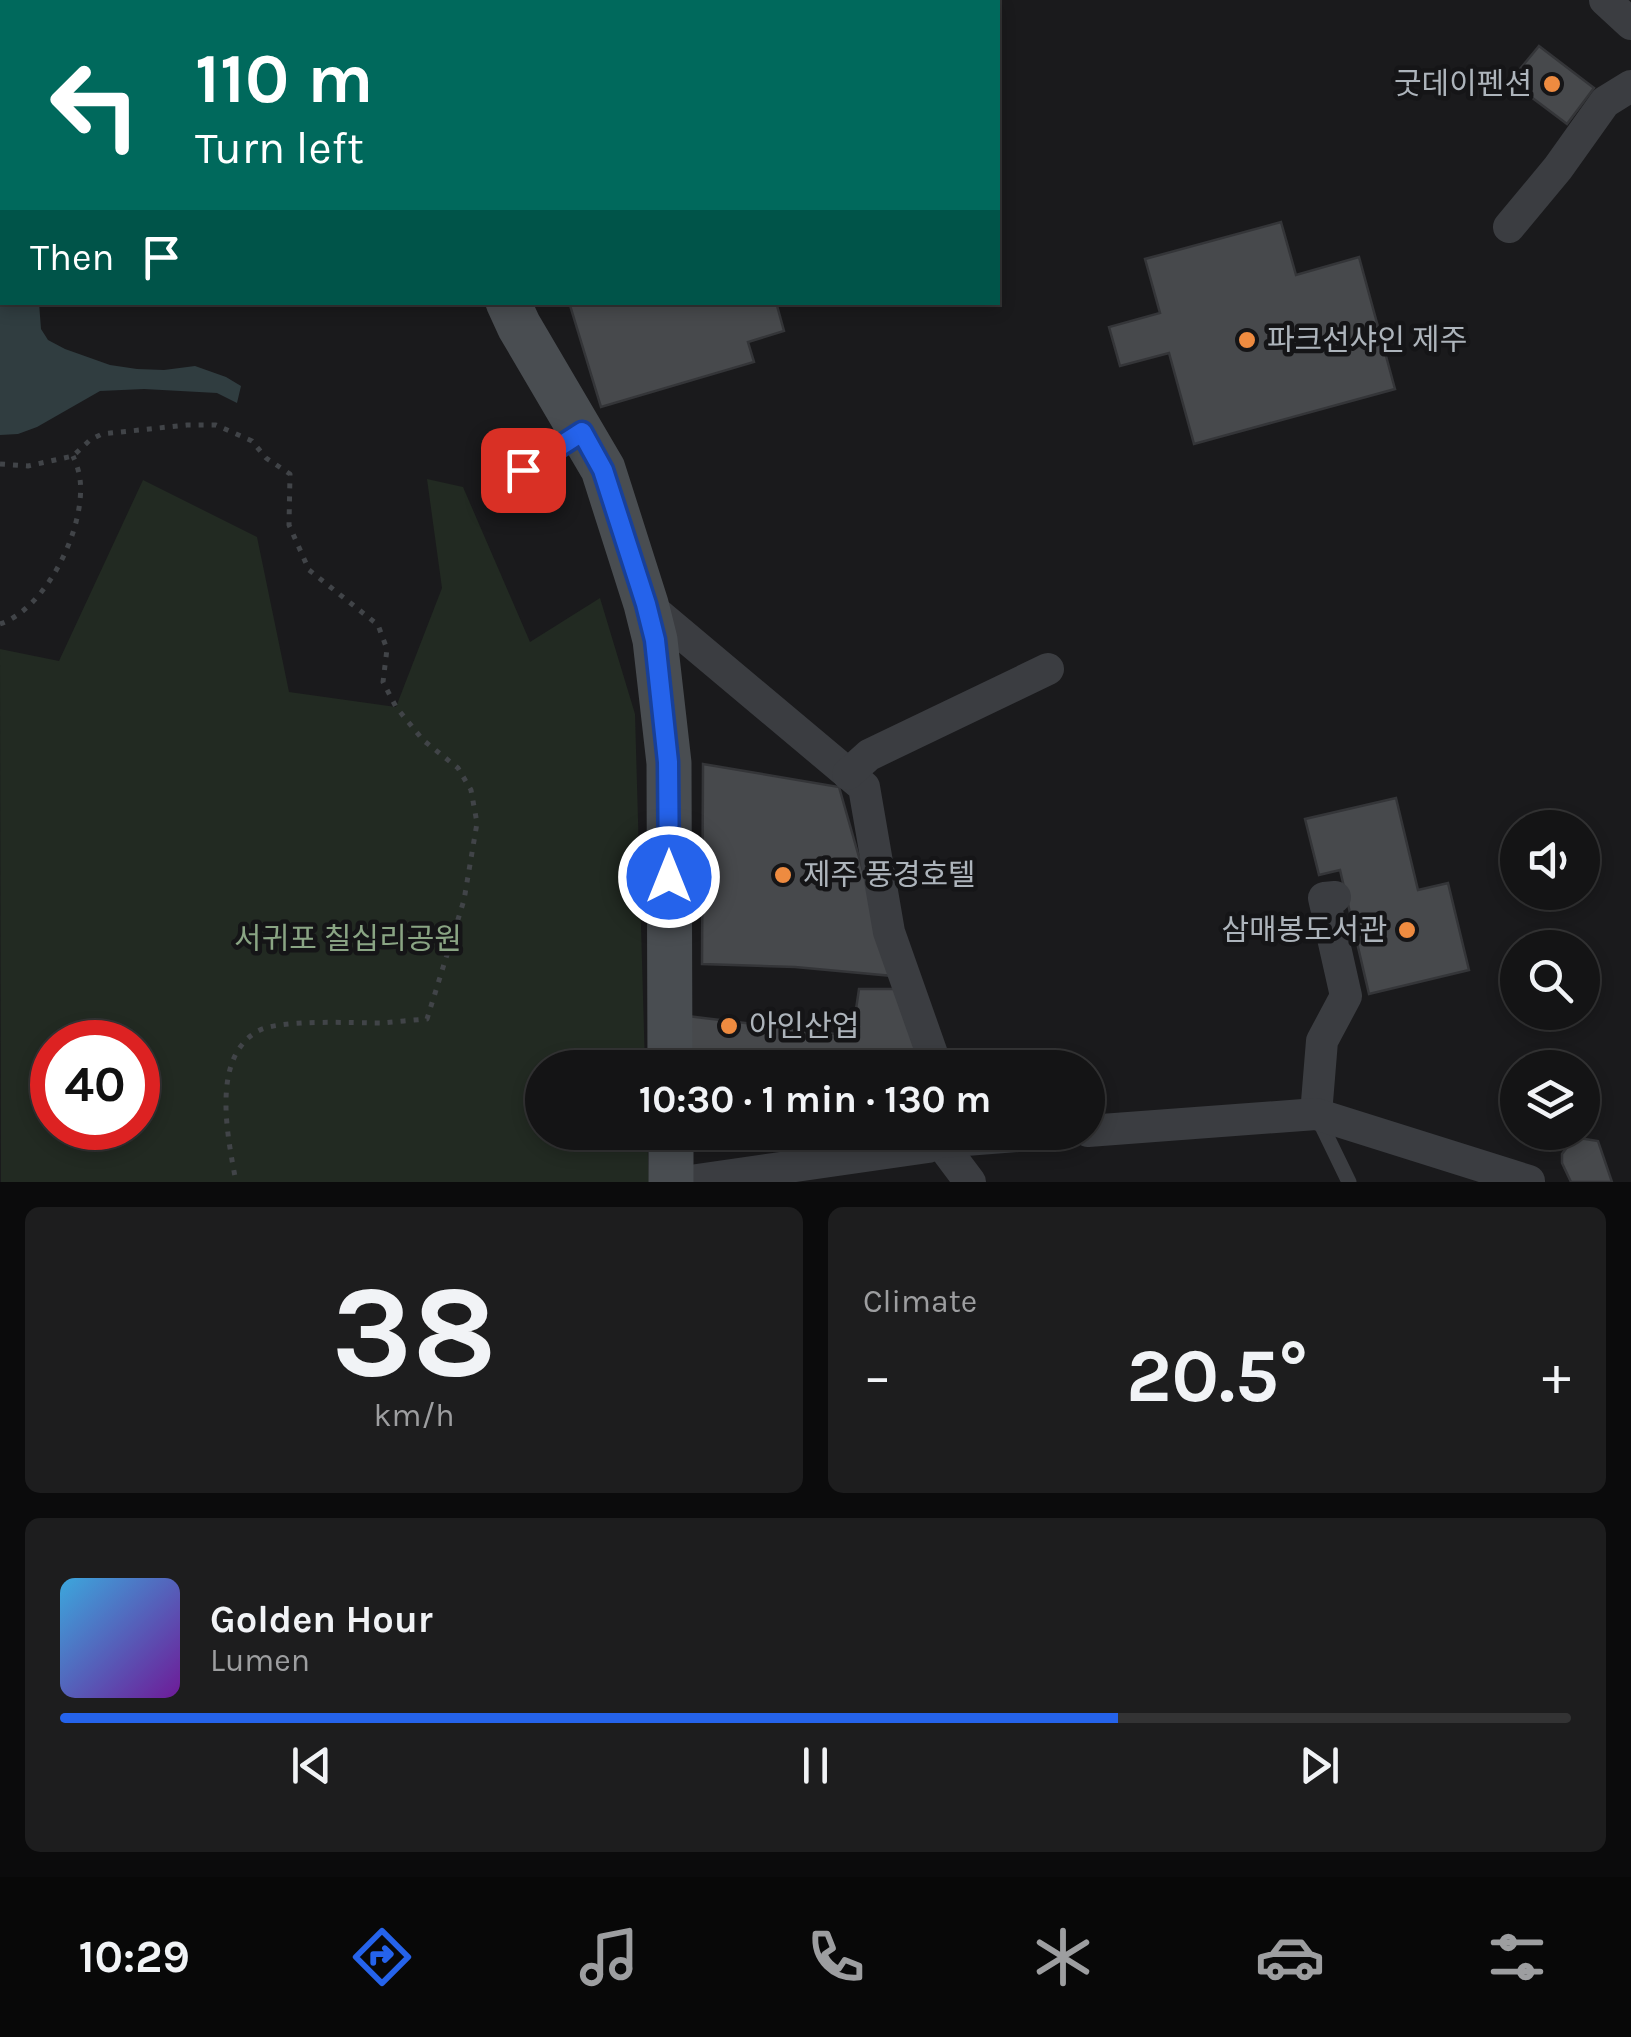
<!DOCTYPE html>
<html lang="en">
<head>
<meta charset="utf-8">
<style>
  body { margin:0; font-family:Karla,"Noto Sans KR",sans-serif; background:#1d1d1e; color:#f1f3f6; height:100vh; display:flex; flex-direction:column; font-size:38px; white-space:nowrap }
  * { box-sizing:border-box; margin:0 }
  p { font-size:32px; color:#9d9ea0 }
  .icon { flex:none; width:55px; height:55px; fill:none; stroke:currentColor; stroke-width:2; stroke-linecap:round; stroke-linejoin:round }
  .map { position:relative; height:1182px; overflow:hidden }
  .side { display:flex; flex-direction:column; gap:25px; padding:25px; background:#0b0b0c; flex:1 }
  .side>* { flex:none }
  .hud { position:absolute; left:0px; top:0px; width:1000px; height:305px; box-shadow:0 5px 15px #0003,0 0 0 2px #333334; background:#00695c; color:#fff; overflow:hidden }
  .controls { position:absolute; left:1500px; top:810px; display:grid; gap:20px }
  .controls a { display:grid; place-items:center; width:100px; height:100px; border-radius:50%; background:#141415; box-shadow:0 5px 15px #0003,0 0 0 2px #333334; font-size:50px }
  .speed { position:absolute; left:30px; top:1020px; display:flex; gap:20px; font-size:50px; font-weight:700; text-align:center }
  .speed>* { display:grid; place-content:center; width:130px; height:130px; border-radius:50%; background:#141415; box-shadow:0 5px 15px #0003,0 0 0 2px #333334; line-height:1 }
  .speed .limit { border:15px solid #d22; background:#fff; color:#111 }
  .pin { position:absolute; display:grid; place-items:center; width:85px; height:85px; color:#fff; margin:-42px; border-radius:20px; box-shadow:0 5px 15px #0006 }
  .me { position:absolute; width:110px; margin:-55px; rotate:0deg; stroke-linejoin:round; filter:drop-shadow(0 0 8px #0008) }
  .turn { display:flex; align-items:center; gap:35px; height:210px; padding:0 30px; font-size:45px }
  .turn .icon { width:130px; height:130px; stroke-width:2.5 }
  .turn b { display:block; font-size:70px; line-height:85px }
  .then { display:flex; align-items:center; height:95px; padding:0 30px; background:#0003; gap:20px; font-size:38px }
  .big { font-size:75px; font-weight:700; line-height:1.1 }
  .side .widget { flex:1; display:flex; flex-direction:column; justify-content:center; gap:15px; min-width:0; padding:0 35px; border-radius:15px; background:#1d1d1e }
  .side .dial { align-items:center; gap:0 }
  .dial b { font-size:130px; line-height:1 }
  .song { display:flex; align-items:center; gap:30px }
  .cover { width:120px; height:120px; border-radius:15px; background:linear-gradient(135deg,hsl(200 70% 55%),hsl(280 70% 35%)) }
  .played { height:10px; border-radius:5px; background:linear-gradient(90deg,#2563eb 70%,#333334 70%) }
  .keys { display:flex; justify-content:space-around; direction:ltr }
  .heat { display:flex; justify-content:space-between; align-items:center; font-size:55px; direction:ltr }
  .side .tiles { flex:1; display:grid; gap:25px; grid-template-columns:1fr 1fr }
  .widget:last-child { grid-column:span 2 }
  .trip { position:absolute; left:525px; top:1050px; width:580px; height:100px; border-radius:50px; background:#141415; box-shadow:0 5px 15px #0003,0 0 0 2px #333334; font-weight:700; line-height:100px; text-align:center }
  .dock { display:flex; height:160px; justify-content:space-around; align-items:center; background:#080808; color:#9d9ea0 }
  .dock .icon { width:70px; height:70px }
  .dock .active { color:#2563eb }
  .dock b { font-size:45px; color:#f1f3f6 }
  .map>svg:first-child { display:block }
  .green { fill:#222a22; fill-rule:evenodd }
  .water { fill:#303d40 }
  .building { fill:#47494c; stroke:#343538; stroke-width:2.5 }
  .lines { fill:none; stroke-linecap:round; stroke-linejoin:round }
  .path { stroke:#414448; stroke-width:5; stroke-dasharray:5 8; stroke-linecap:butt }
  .lane { stroke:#3b3d41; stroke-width:15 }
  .street { stroke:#3b3d41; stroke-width:32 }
  .secondary { stroke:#494d51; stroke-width:45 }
  .route-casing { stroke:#184099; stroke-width:25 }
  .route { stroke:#2563eb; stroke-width:18 }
  .poi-dot { fill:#ee8b40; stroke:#151517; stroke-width:4 }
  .labels { text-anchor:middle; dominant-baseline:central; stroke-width:9; stroke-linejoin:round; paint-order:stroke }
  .poi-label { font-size:30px; fill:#adb4bb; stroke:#151517; text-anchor:start }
  .park-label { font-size:30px; fill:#8aa584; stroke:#151517 }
</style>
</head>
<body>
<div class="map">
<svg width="1631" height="1182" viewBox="0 0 1631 1182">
  <rect width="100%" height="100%" fill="#1a1a1c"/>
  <path class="green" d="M427 479 463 487 530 642 600 598 635 714 645 1067 542 1068V1132L647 1133 649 1182H1L0 649 59 661 143 480 257 537 289 692 396 707 442 588ZM52 1042H138V1128H52Z"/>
  <path class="water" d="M2 292V302L39 303 41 329 48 340 65 349 110 365 137 369 164 370 195 366 226 377 241 386 237 403 217 393 144 389 100 391 37 427 18 434 0 435V296Z"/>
  <g class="building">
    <path d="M1539 46 1594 88 1567 124 1510 81Z"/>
    <path d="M1281 222 1296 275 1359 257 1395 389 1194 444 1169 353 1120 366 1109 327 1160 313 1145 259Z"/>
    <path d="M569 302H776L784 331 748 342 754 362 601 407Z"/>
    <path d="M703 764 839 787 893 976 795 967 702 964Z"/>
    <path d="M1396 798 1418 890 1448 883 1469 970 1369 994 1340 870 1319 875 1305 819Z"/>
    <path d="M859 989H898L928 1068H693L687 1016 852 1036Z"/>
    <path d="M1579 1138 1598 1141 1612 1182H1571L1562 1163V1154L1571 1142Z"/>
  </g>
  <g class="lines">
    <g class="path">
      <path d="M0 464 28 466 73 456 90 440 102 434 187 425H216L252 441 266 458 290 474 289 525 309 570 378 625 387 649 383 682 396 707 423 740 458 768 471 790 477 823 464 900 427 1019C412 1020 396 1022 381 1023 354 1023 279 1019 258 1031 210 1058 228 1138 236 1182"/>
      <path d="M0 624C47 608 86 527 80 479 79 471 76 463 73 456"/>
    </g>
    <g class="lane">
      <path d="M523 470 578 434"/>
      <path d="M1318 1118 1349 1182"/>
    </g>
    <g class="street">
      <path d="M686 0 687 2"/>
      <path d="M1605 0 1631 24"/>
      <path d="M131 2 133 0"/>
      <path d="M0 160 2 157"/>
      <path d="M1509 227 1558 168 1605 102 1631 86"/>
      <path d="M646 604 864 787 889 932 937 1068"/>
      <path d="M848 774 869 755 1048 669"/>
      <path d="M1316 1114 1322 1041 1346 996 1324 898 1335 897"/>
      <path d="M1088 1131 1316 1114 1529 1181"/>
      <path d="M940 1132V1142L970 1182"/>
      <path d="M683 1182 928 1147 940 1142 1069 1132"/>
    </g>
    <g class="secondary">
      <path d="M168 0 171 2"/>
      <path d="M782 2 785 0"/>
      <path d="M508 302 519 326 603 469 646 604 655 640 669 763 670 1068"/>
      <path d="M671 1132V1182"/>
    </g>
  </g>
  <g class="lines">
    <g class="route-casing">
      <path id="route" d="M523 470 582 432 603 470 646 604 655 640 668 762 669 877"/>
    </g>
    <use href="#route" class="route"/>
  </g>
  <g class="poi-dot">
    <circle cx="1552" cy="84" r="10"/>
    <circle cx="1247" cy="340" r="10"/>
    <circle cx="783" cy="875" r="10"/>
    <circle cx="1407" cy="930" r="10"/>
    <circle cx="729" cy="1026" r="10"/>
  </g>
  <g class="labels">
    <g class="poi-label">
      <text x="1532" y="84" text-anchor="end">굿데이펜션</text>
      <text x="1267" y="340">파크선샤인 제주</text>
      <text x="803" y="875">제주 풍경호텔</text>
      <text x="1387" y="930" text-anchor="end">삼매봉도서관</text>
      <text x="749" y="1026">아인산업</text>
    </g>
    <g class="park-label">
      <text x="348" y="939">서귀포 칠십리공원</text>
    </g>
  </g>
</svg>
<div class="controls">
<a><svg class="icon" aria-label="sound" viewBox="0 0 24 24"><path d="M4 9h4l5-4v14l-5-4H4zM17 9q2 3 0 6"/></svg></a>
<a><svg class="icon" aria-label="search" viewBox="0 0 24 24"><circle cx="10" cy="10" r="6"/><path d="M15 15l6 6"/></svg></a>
<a><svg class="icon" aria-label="layers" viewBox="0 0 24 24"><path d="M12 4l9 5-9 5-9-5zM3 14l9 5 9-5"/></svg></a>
</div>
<div class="speed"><div class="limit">40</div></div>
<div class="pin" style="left:523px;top:470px;background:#d93025"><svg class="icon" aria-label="arrive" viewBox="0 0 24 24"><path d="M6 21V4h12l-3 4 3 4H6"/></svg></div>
<svg class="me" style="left:669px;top:877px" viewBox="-20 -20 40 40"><circle r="17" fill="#2563eb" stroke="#fff" stroke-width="3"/><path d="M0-11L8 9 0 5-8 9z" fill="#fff"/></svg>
<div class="trip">10:30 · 1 min · 130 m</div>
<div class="hud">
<div class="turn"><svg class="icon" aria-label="left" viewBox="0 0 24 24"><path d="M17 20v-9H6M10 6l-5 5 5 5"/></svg><div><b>110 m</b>Turn left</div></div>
<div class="then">Then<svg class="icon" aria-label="arrive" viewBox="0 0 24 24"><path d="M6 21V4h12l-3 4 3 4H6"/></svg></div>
</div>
</div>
<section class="side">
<div class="tiles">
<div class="widget dial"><b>38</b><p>km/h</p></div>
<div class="widget"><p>Climate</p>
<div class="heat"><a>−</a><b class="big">20.5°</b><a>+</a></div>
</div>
<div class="widget">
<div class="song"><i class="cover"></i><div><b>Golden Hour</b><p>Lumen</p></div></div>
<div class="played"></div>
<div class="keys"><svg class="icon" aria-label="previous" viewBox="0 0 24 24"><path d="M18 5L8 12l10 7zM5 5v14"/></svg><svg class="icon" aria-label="pause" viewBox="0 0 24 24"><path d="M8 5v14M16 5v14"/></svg><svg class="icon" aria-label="next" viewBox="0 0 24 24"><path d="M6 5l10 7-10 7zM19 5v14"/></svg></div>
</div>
</div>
</section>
<nav class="dock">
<b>10:29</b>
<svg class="icon active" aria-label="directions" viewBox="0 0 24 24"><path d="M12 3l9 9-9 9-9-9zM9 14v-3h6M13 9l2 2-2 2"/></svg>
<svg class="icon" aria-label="music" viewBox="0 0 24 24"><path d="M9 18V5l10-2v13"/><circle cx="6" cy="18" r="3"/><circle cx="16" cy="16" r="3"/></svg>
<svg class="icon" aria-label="phone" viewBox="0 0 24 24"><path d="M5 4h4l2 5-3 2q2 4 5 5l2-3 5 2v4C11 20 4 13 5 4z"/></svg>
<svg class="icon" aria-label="climate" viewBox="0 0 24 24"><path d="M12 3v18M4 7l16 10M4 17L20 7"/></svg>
<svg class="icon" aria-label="car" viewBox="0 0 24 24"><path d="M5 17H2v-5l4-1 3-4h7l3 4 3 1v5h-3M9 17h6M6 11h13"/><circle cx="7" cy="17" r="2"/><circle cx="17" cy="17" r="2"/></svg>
<svg class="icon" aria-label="filters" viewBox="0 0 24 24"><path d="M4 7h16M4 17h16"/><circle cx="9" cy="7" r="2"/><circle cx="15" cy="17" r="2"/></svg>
</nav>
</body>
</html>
